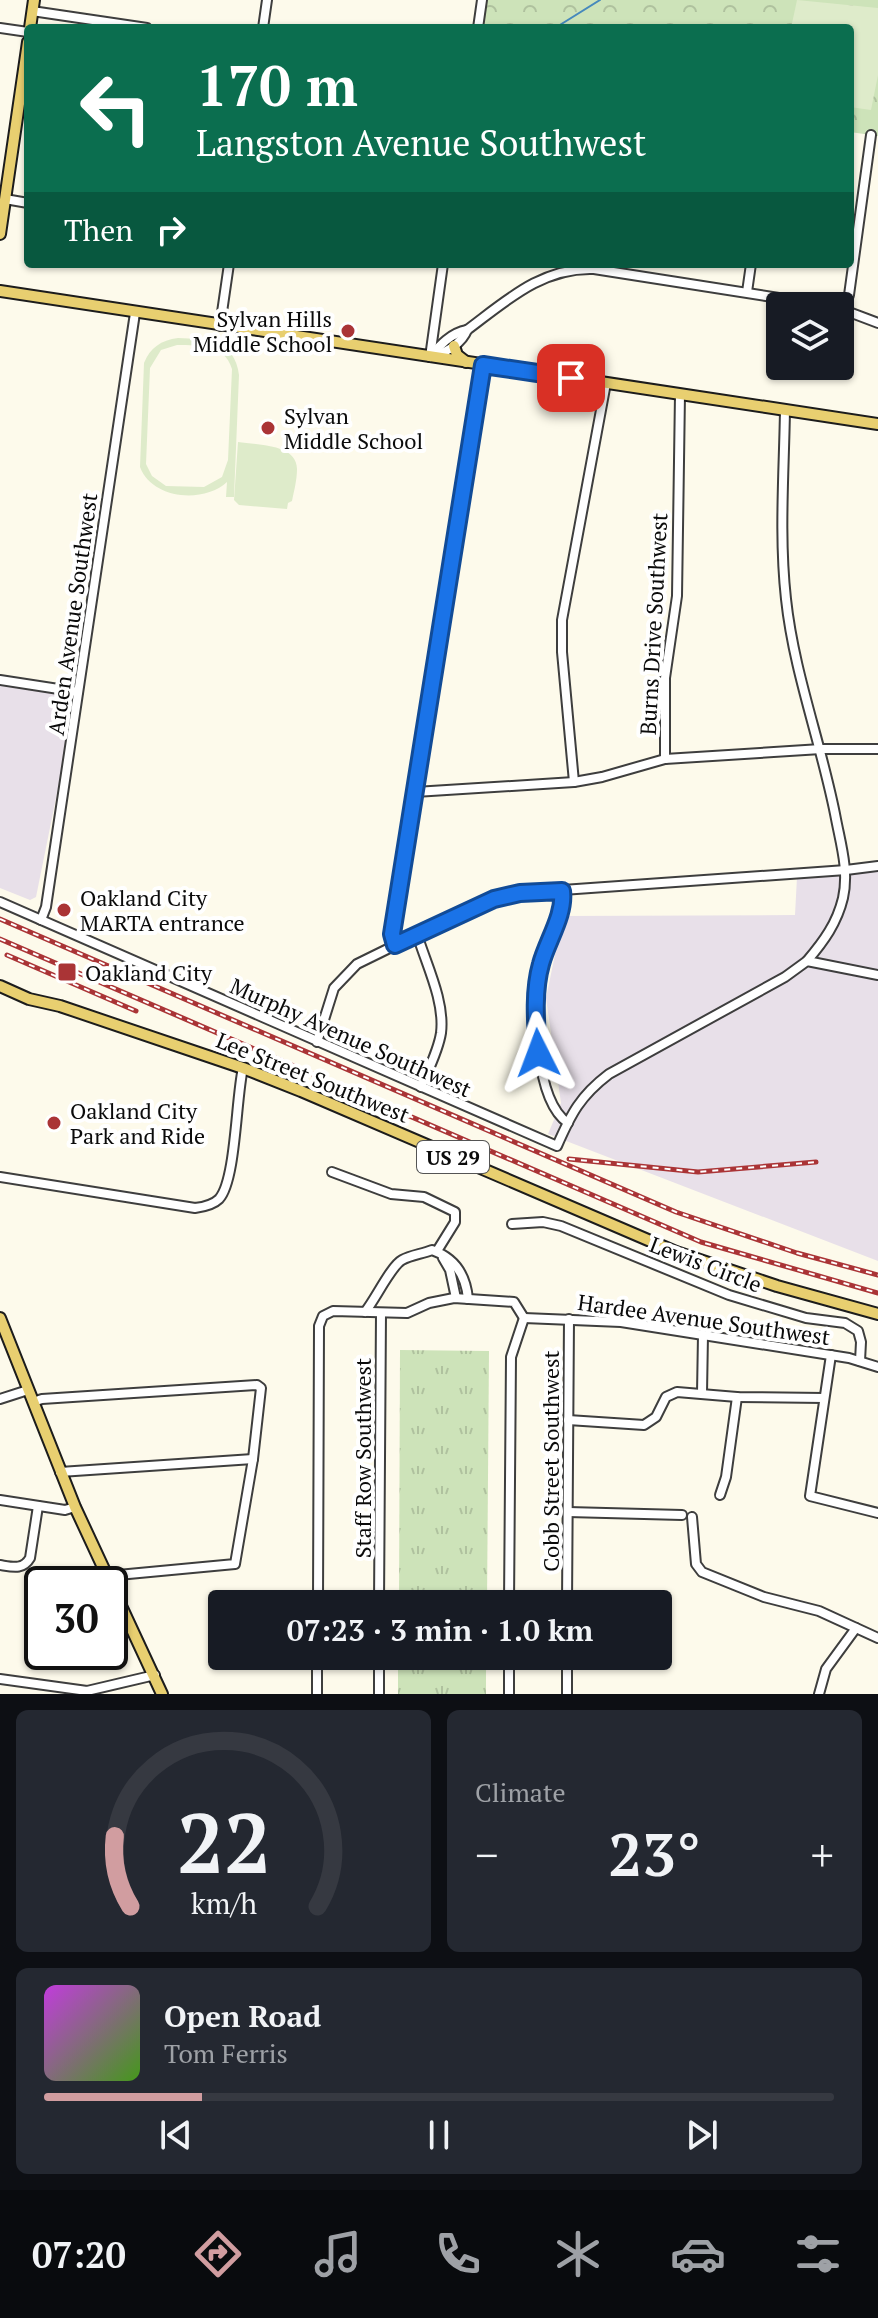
<!DOCTYPE html>
<html lang="en">
<head>
<meta charset="utf-8">
<style>
  body { margin:0; font-family:"PT Serif",serif; background:#242831; color:#f1f3f6; height:100vh; display:flex; flex-direction:column; font-size:30px; white-space:nowrap }
  * { box-sizing:border-box; margin:0 }
  p { font-size:26px; color:#9ea1a6 }
  .icon { flex:none; width:44px; height:44px; fill:none; stroke:currentColor; stroke-width:2; stroke-linecap:round; stroke-linejoin:round }
  .map { position:relative; height:1694px; overflow:hidden }
  .drawer { display:flex; flex-direction:column; gap:16px; padding:16px; background:#0d0f14; flex:1 }
  .drawer>* { flex:none }
  .guide { position:absolute; left:24px; top:24px; width:830px; height:244px; border-radius:8px; box-shadow:0 2px 6px #0004; background:#0b6e4f; color:#fff; overflow:hidden }
  .fabs { position:absolute; left:766px; top:292px; display:grid; gap:16px }
  .fabs a { display:grid; place-items:center; width:88px; height:88px; border-radius:8px; background:#171b24; box-shadow:0 2px 6px #0004; font-size:40px }
  .speed { position:absolute; left:24px; top:1566px; display:flex; gap:16px; font-size:40px; font-weight:700; text-align:center }
  .speed>* { display:grid; place-content:center; width:104px; height:104px; border-radius:50%; background:#171b24; box-shadow:0 2px 6px #0004; line-height:1 }
  .speed .limit { border:4px solid #111; border-radius:12px; background:#fff; color:#111 }
  .pin { position:absolute; display:grid; place-items:center; width:68px; height:68px; color:#fff; margin:-34px; border-radius:16px; box-shadow:0 4px 12px #0006 }
  .me { position:absolute; width:88px; margin:-44px; rotate:357deg; stroke-linejoin:round; filter:drop-shadow(0 0 6px #0008) }
  .turn { display:flex; align-items:center; gap:28px; height:168px; padding:0 40px; font-size:36px }
  .turn .icon { width:104px; height:104px; stroke-width:2.5 }
  .turn b { display:block; font-size:56px; line-height:68px }
  .then { display:flex; align-items:center; height:76px; padding:0 40px; background:#0003; gap:16px; font-size:30px }
  .big { font-size:60px; font-weight:700; line-height:1.1 }
  .drawer .widget { flex:1; display:flex; flex-direction:column; justify-content:center; gap:12px; min-width:0; padding:0 28px; border-radius:12px; background:#242831 }
  .drawer .dial { align-items:center; gap:0 }
  .dial svg { height:208px; overflow:visible; fill:none; stroke:#363941; stroke-width:7; stroke-linecap:round; text-anchor:middle }
  .dial text { fill:#f1f3f6; stroke:none }
  .song { display:flex; align-items:center; gap:24px }
  .cover { width:96px; height:96px; border-radius:12px; background:linear-gradient(135deg,hsl(290 70% 55%),hsl(100 70% 35%)) }
  .played { height:8px; border-radius:4px; background:linear-gradient(90deg,#d19da0 20%,#363941 20%) }
  .keys { display:flex; justify-content:space-around; direction:ltr }
  .heat { display:flex; justify-content:space-between; align-items:center; font-size:44px; direction:ltr }
  .drawer .tiles { flex:1; display:grid; gap:16px; grid-template-columns:1fr 1fr }
  .widget:last-child { grid-column:span 2 }
  .trip { position:absolute; left:208px; top:1590px; width:464px; height:80px; border-radius:8px; background:#171b24; box-shadow:0 2px 6px #0004; font-weight:700; line-height:80px; text-align:center }
  .dock { display:flex; height:128px; justify-content:space-around; align-items:center; background:#090b0e; color:#9ea1a6 }
  .dock .icon { width:56px; height:56px }
  .dock .current { color:#d19da0 }
  .dock b { font-size:36px; color:#f1f3f6 }
  .map>svg:first-child { display:block }
  .industrial { fill:#e8e0e9 }
  .grass { fill:url(#grass-tufts) }
  .park { fill:url(#park-crowns) }
  .pitch { fill:#deebca; fill-rule:evenodd }
  .lines { fill:none; stroke-linecap:round; stroke-linejoin:round }
  .stream { stroke:#4689bc; stroke-width:2 }
  .minor-casing { stroke:#3e3e3e; stroke-width:12 }
  .major-casing { stroke:#1c1c1c; stroke-width:14 }
  .minor { stroke:#fff; stroke-width:8 }
  .major { stroke:#e8cf70; stroke-width:10 }
  .rail-casing { stroke:#aa3436; stroke-width:5 }
  .rail { stroke:#fff; stroke-width:2; stroke-dasharray:6; stroke-linecap:butt }
  .route-casing { stroke:#114b97; stroke-width:20 }
  .route { stroke:#1a73e8; stroke-width:14 }
  .poi-dot { fill:#aa3436; stroke:#fff; stroke-width:3 }
  .labels { text-anchor:middle; dominant-baseline:central; stroke-width:8; stroke-linejoin:round; paint-order:stroke }
  .shield { fill:#fff; stroke:#545454; stroke-width:2 }
  .shield-label { font-size:20px; font-weight:bold; fill:#0b0b0b }
  .poi-label { font-size:22px; fill:#0b0b0b; stroke:#fff; text-anchor:start }
  .street-label { font-size:22px; fill:#0b0b0b; stroke:#fff }
</style>
</head>
<body>
<div class="map">
<svg width="878" height="1694" viewBox="0 0 878 1694">
  <defs>
    <pattern id="grass-tufts" width="24" height="20" patternUnits="userSpaceOnUse" patternTransform="scale(2)"><rect width="24" height="20" fill="#cde3b9"/><path d="M3 7l-1-3M5 7V3M7 7l1-3M15 17l-1-3M17 17v-4M19 17l1-3" fill="none" stroke="#afc19e"/></pattern>
    <pattern id="park-crowns" width="20" height="18" patternUnits="userSpaceOnUse" patternTransform="scale(2)"><rect width="20" height="18" fill="#cde3b9"/><path d="M2 6a3 3 0 1 1 6 0M12 15a3 3 0 1 1 6 0" fill="none" stroke="#afc19e"/></pattern>
  </defs>
  <rect width="100%" height="100%" fill="#fdfaeb"/>
  <g class="industrial">
    <path d="M0 678 78 689 36 897 30 900 0 888Z"/>
    <path d="M878 867V1261L548 1134 561 1103 546 998 563 916 795 915 797 877Z"/>
  </g>
  <g class="grass">
    <path d="M400 1350 489 1351 487 1604H399Z"/>
    <rect x="398" y="1656" width="88" height="38"/>
  </g>
  <path class="park" d="M481 0H878V136L850 132V28H476Z"/>
  <g class="pitch">
    <path d="M797 0 878 8V75L871 110 850 107V28H791Z"/>
    <path d="M178 338C206 339 235 340 239 375L234 497H226L227 482C203 504 152 499 140 467L144 363C150 348 161 340 178 338ZM177 345C200 346 224 343 232 369L228 460 222 477 204 487 166 486 152 476 146 464 150 368 161 350Z"/>
    <path d="M238 442C257 445 297 444 297 469 297 480 294 491 292 501L288 503 287 509 239 505 234 500Z"/>
  </g>
  <g class="lines">
    <path class="stream" d="M555 28 600 0"/>
    <g class="minor-casing">
      <g id="minor">
        <path d="M32 11 147 28"/>
        <path d="M0 28 28 32"/>
        <path d="M263 28 267 0"/>
        <path d="M478 28 482 0"/>
        <path d="M5 199 28 203"/>
        <path d="M747 292 751 264"/>
        <path d="M841 309 878 323"/>
        <path d="M844 309 849 295 871 135"/>
        <path d="M220 326 229 264"/>
        <path d="M434 356C447 352 462 343 467 330 506 301 542 267 594 269L830 306"/>
        <path d="M430 357 443 264"/>
        <path d="M430 357C440 345 451 333 467 330"/>
        <path d="M785 410C784 472 779 536 786 599 794 674 822 745 836 819 841 845 849 871 843 898 837 923 824 941 807 961"/>
        <path d="M0 680 78 692"/>
        <path d="M665 759V678L677 596 680 394"/>
        <path d="M574 782 562 652V620L606 383"/>
        <path d="M415 792 574 782 602 777 665 759 821 749H878"/>
        <path d="M562 891C565 917 545 942 540 968 533 1004 534 1100 568 1123"/>
        <path d="M0 902 557 1146C571 1114 580 1096 609 1074L785 977 807 961 878 975"/>
        <path d="M41 920 46 907 135 313"/>
        <path d="M417 934C426 964 445 1001 441 1033 438 1052 428 1070 421 1087"/>
        <path d="M395 945 392 934 483 365"/>
        <path d="M317 1042 334 988 357 964 473 907 520 893 846 870 878 866"/>
        <path d="M332 1172 391 1194 424 1197 455 1212V1222L437 1251"/>
        <path d="M0 1177 195 1208C203 1207 213 1205 219 1199 236 1181 236 1097 243 1068"/>
        <path d="M512 1224 543 1222 561 1226 729 1295 806 1318 845 1323 858 1331 861 1342 860 1361"/>
        <path d="M443 1258 450 1270 456 1298"/>
        <path d="M365 1312C375 1300 391 1266 402 1260 411 1255 422 1254 432 1250 455 1258 466 1276 468 1299"/>
        <path d="M524 1318 621 1322 849 1358 878 1367"/>
        <path d="M831 1355 810 1496 878 1513"/>
        <path d="M702 1393 703 1335"/>
        <path d="M0 1399 28 1390"/>
        <path d="M33 1402 42 1399 257 1385 261 1388 253 1459 235 1564 118 1575 108 1578"/>
        <path d="M568 1420 644 1425 656 1417 666 1397 677 1392 737 1397 824 1398"/>
        <path d="M60 1472 253 1459"/>
        <path d="M720 1495 726 1477 737 1397"/>
        <path d="M0 1500 65 1510 75 1507"/>
        <path d="M568 1512 682 1515"/>
        <path d="M692 1517 696 1564 702 1572 764 1597 819 1611 878 1638"/>
        <path d="M0 1565C13 1567 23 1570 30 1558L38 1506"/>
        <path d="M318 1604 319 1326 323 1316 333 1311 407 1313 429 1303 454 1298 514 1302 524 1318"/>
        <path d="M379 1604 381 1313"/>
        <path d="M509 1604 511 1357 524 1318"/>
        <path d="M567 1604 569 1319"/>
        <path d="M0 1679 87 1691 155 1675"/>
        <path d="M317 1694V1656"/>
        <path d="M379 1694V1656"/>
        <path d="M509 1694V1656"/>
        <path d="M567 1694V1656"/>
        <path d="M819 1694 826 1669 856 1628"/>
      </g>
    </g>
    <g class="major-casing">
      <g id="major">
        <path d="M30 28 34 0"/>
        <path d="M0 234 28 42"/>
        <path d="M0 291 878 424"/>
        <path d="M454 346 457 355 466 362"/>
        <path d="M0 986 29 999 60 1006 243 1068 301 1091 676 1252 777 1286 878 1314"/>
        <path d="M0 1318 75 1507 162 1694"/>
      </g>
    </g>
    <use href="#minor" class="minor"/>
    <use href="#major" class="major"/>
    <g class="rail-casing">
      <g id="rail">
        <path d="M0 919 676 1212 797 1253 878 1275"/>
        <path d="M0 939 701 1242 878 1293"/>
        <path d="M7 955 136 1011"/>
        <path d="M569 1159 698 1172 816 1162"/>
      </g>
    </g>
    <use href="#rail" class="rail"/>
  </g>
  <g class="lines">
    <g class="route-casing">
      <path id="route" d="M538 1053C536 1024 533 992 541 964 547 941 565 915 562 891L520 893 494 899 395 945 392 934 483 365 571 378"/>
    </g>
    <use href="#route" class="route"/>
  </g>
  <g class="poi-dot">
    <circle cx="348" cy="331" r="8"/>
    <circle cx="268" cy="428" r="8"/>
    <circle cx="64" cy="910" r="8"/>
    <rect x="57" y="962" width="20" height="20" rx="4"/>
    <circle cx="54" cy="1123" r="8"/>
  </g>
  <g class="labels">
    <rect class="shield" x="417" y="1141" width="72" height="32" rx="6"/>
    <g class="shield-label">
      <text x="453" y="1157">US 29</text>
    </g>
    <g class="poi-label">
      <text x="332" y="318" text-anchor="end">Sylvan Hills<tspan x="332" dy="25">Middle School</tspan></text>
      <text x="284" y="415">Sylvan<tspan x="284" dy="25">Middle School</tspan></text>
      <text x="80" y="897">Oakland City<tspan x="80" dy="25">MARTA entrance</tspan></text>
      <text x="85" y="972">Oakland City</text>
      <text x="70" y="1110">Oakland City<tspan x="70" dy="25">Park and Ride</tspan></text>
    </g>
    <g class="street-label">
      <text transform="translate(72 614) rotate(-82)">Arden Avenue Southwest</text>
      <text transform="translate(653 624) rotate(-87)">Burns Drive Southwest</text>
      <text transform="translate(351 1037) rotate(24)">Murphy Avenue Southwest</text>
      <text transform="translate(313 1077) rotate(22)">Lee Street Southwest</text>
      <text transform="translate(706 1264) rotate(21)">Lewis Circle</text>
      <text transform="translate(704 1319) rotate(8)">Hardee Avenue Southwest</text>
      <text transform="translate(362 1458) rotate(-90)">Staff Row Southwest</text>
      <text transform="translate(550 1461) rotate(-90)">Cobb Street Southwest</text>
    </g>
  </g>
</svg>
<div class="fabs">
<a><svg class="icon" aria-label="layers" viewBox="0 0 24 24"><path d="M12 4l9 5-9 5-9-5zM3 14l9 5 9-5"/></svg></a>
</div>
<div class="speed"><div class="limit">30</div></div>
<div class="pin" style="left:571px;top:378px;background:#d93025"><svg class="icon" aria-label="arrive" viewBox="0 0 24 24"><path d="M6 21V4h12l-3 4 3 4H6"/></svg></div>
<svg class="me" style="left:538px;top:1053px" viewBox="-20 -20 40 40"><path d="M0-17L14 15 0 8-14 15z" fill="#1a73e8" stroke="#fff" stroke-width="4"/></svg>
<div class="trip">07:23 · 3 min · 1.0 km</div>
<div class="guide">
<div class="turn"><svg class="icon" aria-label="left" viewBox="0 0 24 24"><path d="M17 20v-9H6M10 6l-5 5 5 5"/></svg><div><b>170 m</b>Langston Avenue Southwest</div></div>
<div class="then">Then<svg class="icon" aria-label="right" viewBox="0 0 24 24"><path d="M7 20v-9h11M14 6l5 5-5 5"/></svg></div>
</div>
</div>
<section class="drawer">
<div class="tiles">
<div class="widget dial"><svg viewBox="0 0 100 80">
<path d="M14 69A42 42 0 1 1 86 69"/>
<path d="M14 69A42 42 0 0 1 8 42" stroke="#d19da0"/>
<text x="50" y="56" font-size="32" font-weight="700">22</text>
<text x="50" y="72" font-size="11">km/h</text>
</svg></div>
<div class="widget"><p>Climate</p>
<div class="heat"><a>−</a><b class="big">23°</b><a>+</a></div>
</div>
<div class="widget">
<div class="song"><i class="cover"></i><div><b>Open Road</b><p>Tom Ferris</p></div></div>
<div class="played"></div>
<div class="keys"><svg class="icon" aria-label="previous" viewBox="0 0 24 24"><path d="M18 5L8 12l10 7zM5 5v14"/></svg><svg class="icon" aria-label="pause" viewBox="0 0 24 24"><path d="M8 5v14M16 5v14"/></svg><svg class="icon" aria-label="next" viewBox="0 0 24 24"><path d="M6 5l10 7-10 7zM19 5v14"/></svg></div>
</div>
</div>
</section>
<nav class="dock">
<b>07:20</b>
<svg class="icon current" aria-label="directions" viewBox="0 0 24 24"><path d="M12 3l9 9-9 9-9-9zM9 14v-3h6M13 9l2 2-2 2"/></svg>
<svg class="icon" aria-label="music" viewBox="0 0 24 24"><path d="M9 18V5l10-2v13"/><circle cx="6" cy="18" r="3"/><circle cx="16" cy="16" r="3"/></svg>
<svg class="icon" aria-label="phone" viewBox="0 0 24 24"><path d="M5 4h4l2 5-3 2q2 4 5 5l2-3 5 2v4C11 20 4 13 5 4z"/></svg>
<svg class="icon" aria-label="climate" viewBox="0 0 24 24"><path d="M12 3v18M4 7l16 10M4 17L20 7"/></svg>
<svg class="icon" aria-label="car" viewBox="0 0 24 24"><path d="M5 17H2v-5l4-1 3-4h7l3 4 3 1v5h-3M9 17h6M6 11h13"/><circle cx="7" cy="17" r="2"/><circle cx="17" cy="17" r="2"/></svg>
<svg class="icon" aria-label="filters" viewBox="0 0 24 24"><path d="M4 7h16M4 17h16"/><circle cx="9" cy="7" r="2"/><circle cx="15" cy="17" r="2"/></svg>
</nav>
</body>
</html>
